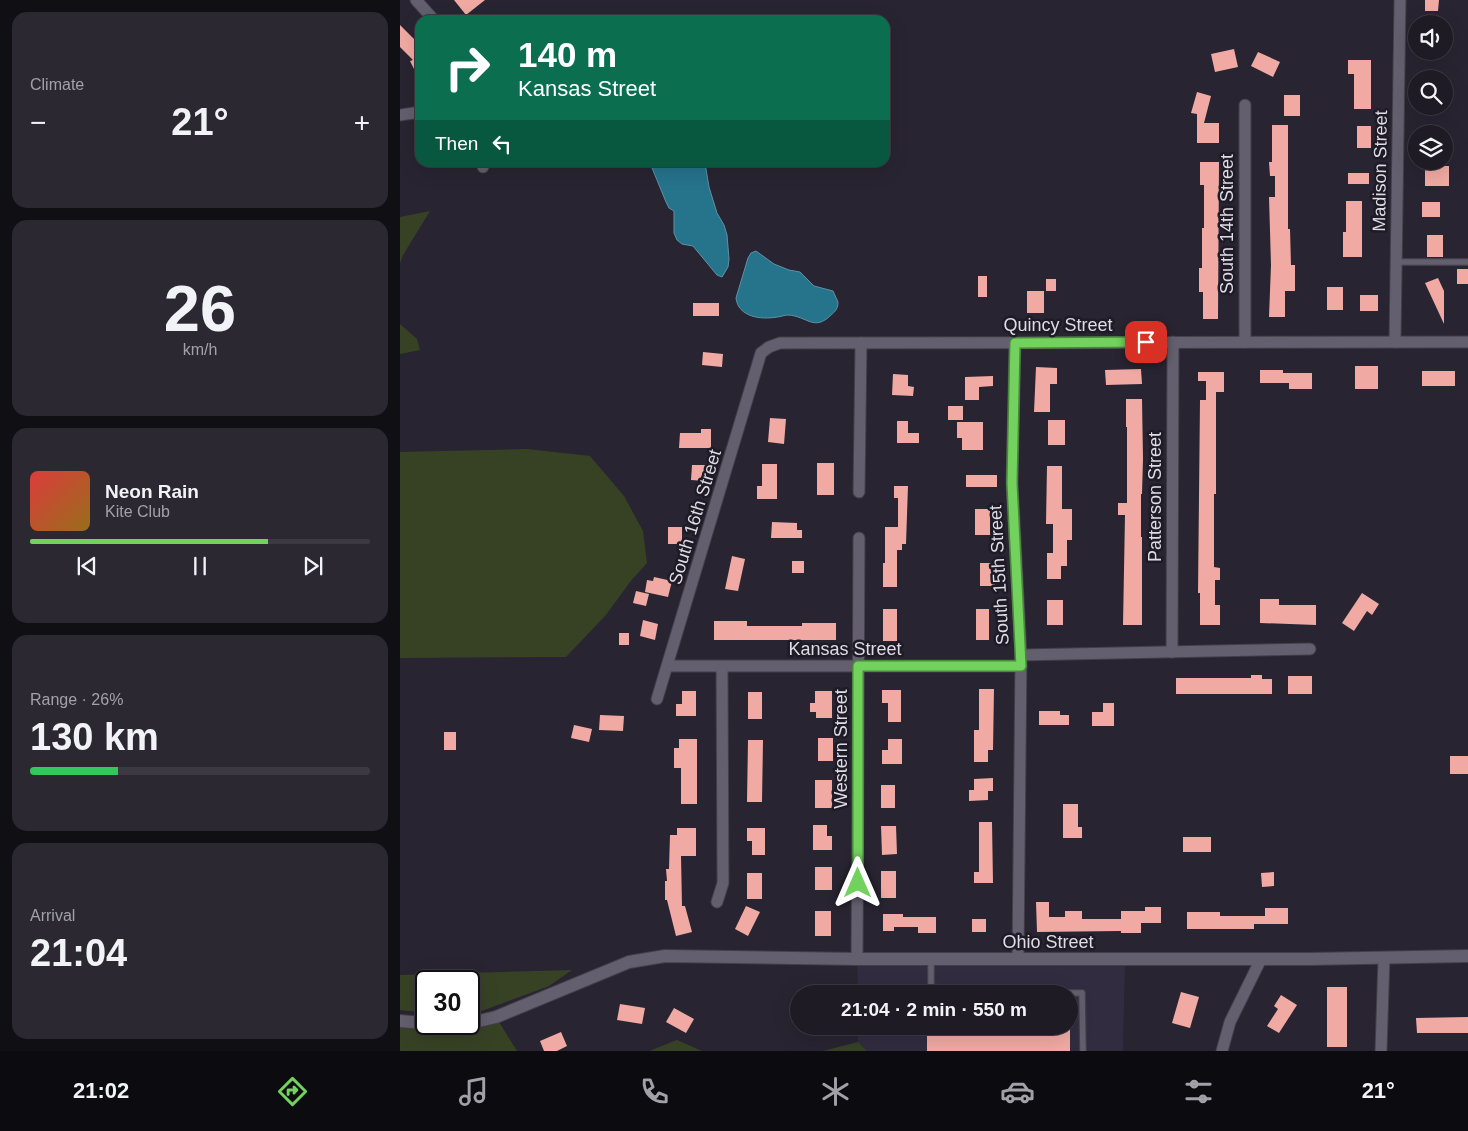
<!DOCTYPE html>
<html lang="en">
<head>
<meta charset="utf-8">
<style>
  body { margin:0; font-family:Arial,sans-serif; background:#2b2832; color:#f1f3f6; height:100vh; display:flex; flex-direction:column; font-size:19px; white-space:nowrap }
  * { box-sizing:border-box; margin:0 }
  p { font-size:16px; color:#a1a1a7 }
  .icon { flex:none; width:28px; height:28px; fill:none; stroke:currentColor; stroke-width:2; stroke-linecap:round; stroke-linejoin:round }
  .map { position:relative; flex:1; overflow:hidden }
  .details { display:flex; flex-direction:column; gap:12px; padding:12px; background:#100f14; width:400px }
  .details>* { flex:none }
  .hud { position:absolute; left:15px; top:15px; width:475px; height:152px; border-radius:15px; box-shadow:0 5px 20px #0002,0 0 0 1px #3c3942; background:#0b6e4f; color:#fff; overflow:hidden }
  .controls { position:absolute; left:1008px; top:15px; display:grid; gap:10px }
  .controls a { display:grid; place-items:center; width:45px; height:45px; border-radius:50%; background:#1e1b25; box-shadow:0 5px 20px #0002,0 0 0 1px #3c3942; font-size:25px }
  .speed { position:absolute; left:15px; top:970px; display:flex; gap:10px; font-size:25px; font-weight:700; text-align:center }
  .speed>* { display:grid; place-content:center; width:65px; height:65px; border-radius:50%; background:#1e1b25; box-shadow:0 5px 20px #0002,0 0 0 1px #3c3942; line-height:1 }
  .speed .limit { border:2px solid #111; border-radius:8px; background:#fff; color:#111 }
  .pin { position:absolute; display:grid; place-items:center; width:42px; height:42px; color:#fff; margin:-21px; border-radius:10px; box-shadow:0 2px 8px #0006 }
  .me { position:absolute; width:55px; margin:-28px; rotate:0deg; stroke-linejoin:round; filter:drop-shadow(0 0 4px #0008) }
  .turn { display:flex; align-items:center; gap:18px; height:105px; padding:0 20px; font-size:22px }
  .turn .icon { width:65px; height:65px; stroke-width:2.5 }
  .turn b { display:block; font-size:35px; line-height:42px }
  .then { display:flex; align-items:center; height:48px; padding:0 20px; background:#0003; gap:10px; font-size:19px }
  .big { font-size:38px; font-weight:700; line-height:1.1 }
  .details .tile { flex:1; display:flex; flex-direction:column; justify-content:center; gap:8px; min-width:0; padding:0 18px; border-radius:15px; background:#2b2832 }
  .details .dial { align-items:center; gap:0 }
  .dial b { font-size:65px; line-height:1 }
  .song { display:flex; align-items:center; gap:15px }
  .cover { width:60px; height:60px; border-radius:8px; background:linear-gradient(135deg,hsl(0 70% 55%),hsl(40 70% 35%)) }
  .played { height:5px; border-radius:2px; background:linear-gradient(90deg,#72d25d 70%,#3c3942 70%) }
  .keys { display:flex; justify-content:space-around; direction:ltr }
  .heat { display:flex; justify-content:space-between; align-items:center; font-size:28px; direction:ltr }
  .charge { height:8px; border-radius:4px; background:linear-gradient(90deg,#34c759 26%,#3c3942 0) }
  .trip { position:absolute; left:390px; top:985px; width:288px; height:50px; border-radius:25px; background:#1e1b25; box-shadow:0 5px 20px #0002,0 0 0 1px #3c3942; font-weight:700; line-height:50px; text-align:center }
  .tab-bar { display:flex; height:80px; justify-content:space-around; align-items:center; background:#0c0b0f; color:#a1a1a7 }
  .tab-bar .icon { width:35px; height:35px }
  .tab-bar .active { color:#72d25d }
  .tab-bar b { font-size:22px; color:#f1f3f6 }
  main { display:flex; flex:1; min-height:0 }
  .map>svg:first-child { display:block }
  .built { fill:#312c3f }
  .green { fill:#374225 }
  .water { fill:#26738c; stroke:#5d92a7 }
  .building { fill:#f0aaa3 }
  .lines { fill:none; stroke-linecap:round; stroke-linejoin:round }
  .service-casing { stroke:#423f4a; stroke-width:8 }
  .minor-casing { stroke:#423f4a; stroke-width:13 }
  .tertiary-casing { stroke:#423f4a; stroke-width:14 }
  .service { stroke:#635f6e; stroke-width:5.5 }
  .minor { stroke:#635f6e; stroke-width:11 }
  .tertiary { stroke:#635f6e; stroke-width:12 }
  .route-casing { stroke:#4a883c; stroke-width:12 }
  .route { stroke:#72d25d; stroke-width:9 }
  .labels { text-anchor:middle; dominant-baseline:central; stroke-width:5; stroke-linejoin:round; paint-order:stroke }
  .street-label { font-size:18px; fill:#dedce5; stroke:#1e1b27 }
</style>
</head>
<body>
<main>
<section class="details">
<div class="tile"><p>Climate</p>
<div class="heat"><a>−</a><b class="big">21°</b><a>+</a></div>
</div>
<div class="tile dial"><b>26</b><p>km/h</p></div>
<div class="tile">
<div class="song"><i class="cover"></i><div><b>Neon Rain</b><p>Kite Club</p></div></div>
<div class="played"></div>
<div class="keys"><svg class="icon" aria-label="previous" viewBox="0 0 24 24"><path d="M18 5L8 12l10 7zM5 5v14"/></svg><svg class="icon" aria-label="pause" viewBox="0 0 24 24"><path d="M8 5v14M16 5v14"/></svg><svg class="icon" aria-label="next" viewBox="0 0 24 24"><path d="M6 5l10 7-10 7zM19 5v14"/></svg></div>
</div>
<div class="tile"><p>Range · 26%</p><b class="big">130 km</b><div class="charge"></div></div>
<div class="tile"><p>Arrival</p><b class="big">21:04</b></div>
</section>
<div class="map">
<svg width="1068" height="1051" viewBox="0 0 1068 1051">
  <rect width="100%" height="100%" fill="#282431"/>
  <path class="built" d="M457 959H725L723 1051H467L458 1042V1026H669V994H458Z"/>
  <g class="green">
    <path d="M30 211 3 255 0 263V217Z"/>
    <path d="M0 324 17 339 20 350 0 354Z"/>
    <path d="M127 449 190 456 224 496 243 531 247 563 230 582 206 615 166 657 0 658V452Z"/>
    <path d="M172 970 149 986 79 1012H69V981H26V1013L0 1010V975Z"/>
    <path d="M96 1017 117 1051H0V1021L22 1023Z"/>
    <path d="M277 1040 302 1051H249Z"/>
    <path d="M458 1042 467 1051H423Z"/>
  </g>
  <g class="water">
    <path d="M250 163H305L309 187 317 213 324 225 327 235 329 259 328 267 322 277 317 275 293 246 282 244 277 240 274 233V211L269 208 266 202Z"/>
    <path d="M356 251 374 264 389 270 400 272 414 286 433 291 438 302C438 308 436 311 431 315 414 332 407 316 388 315 384 315 381 317 377 317 361 320 338 317 336 298L348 258 351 253Z"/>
  </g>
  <g class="building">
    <path d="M54 0H85L66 15Z"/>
    <path d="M1025 0H1039L1038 11H1025Z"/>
    <path d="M0 25 20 45V81L10 61 13 60 0 47Z"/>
    <path d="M834 49 838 67 815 72 811 54Z"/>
    <path d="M858 52 880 62 873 77 851 66Z"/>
    <path d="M948 60H971V109H954V74H948Z"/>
    <path d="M797 92 811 96 804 123H819V143H797V114L791 113Z"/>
    <rect x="884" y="95" width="16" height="21"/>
    <path d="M872 125H888V229H890L891 265H895V291H885V317H869L871 265 869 197H875V176H870L869 162H872Z"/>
    <rect x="957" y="126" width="14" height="22"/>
    <path d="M800 162H819L818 319H803V292H799V268H802V228H804V185H800Z"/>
    <rect x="1025" y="166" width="24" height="20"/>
    <rect x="948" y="173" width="21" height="11"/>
    <path d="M946 201H962V257H943V232H946Z"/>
    <rect x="1022" y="202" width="18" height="15"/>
    <rect x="1027" y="235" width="16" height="22"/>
    <rect x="1057" y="269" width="11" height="15"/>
    <rect x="578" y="276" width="9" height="21"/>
    <path d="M1038 278 1044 291V324L1025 283Z"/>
    <rect x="646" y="279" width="10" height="12"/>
    <rect x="927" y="287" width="16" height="23"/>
    <rect x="627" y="291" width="17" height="22"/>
    <rect x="960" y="295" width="18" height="16"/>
    <rect x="293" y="303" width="26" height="13"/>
    <path d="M303 352 323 354 322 367 302 365Z"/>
    <rect x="955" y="366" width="23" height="23"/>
    <path d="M636 367 657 368V384H650V412H634Z"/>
    <path d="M741 369 742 384 706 385 705 370Z"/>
    <path d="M860 370H883V373H912V389H889V383H860Z"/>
    <rect x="1022" y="371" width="33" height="15"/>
    <path d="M798 372H824V392H816V494H814V567L820 568V580H815V605H820V625H800V593H798L800 400H806V381H798Z"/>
    <path d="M493 374 508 375V386L514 387 513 396 492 395Z"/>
    <path d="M593 376V386L579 387V400H565V377Z"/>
    <path d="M726 399H742L743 459 742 494H741V537H742V625H723L725 515H718V503H727V427H726Z"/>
    <rect x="548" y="406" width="15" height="14"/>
    <path d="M370 418 386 419 384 444 368 442Z"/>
    <rect x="648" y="420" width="17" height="25"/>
    <path d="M497 421H508V433H519V443H497Z"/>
    <path d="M557 422H583V450H562V438H557Z"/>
    <path d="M301 429H311V448H279L280 433H301Z"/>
    <rect x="417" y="463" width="17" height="32"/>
    <path d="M362 464H377V499H357V486H362Z"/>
    <path d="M292 465H306L305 481 291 480Z"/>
    <path d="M647 466H662V509H672V540H667V566H661V579H647V553H653V524H646Z"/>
    <rect x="566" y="475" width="31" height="12"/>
    <path d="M494 486H508L506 544H502V550H497V587H483V563H485V527H498V498H494Z"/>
    <rect x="575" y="509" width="15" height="26"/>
    <path d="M372 522 397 523V530H402V538H371Z"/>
    <rect x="268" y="527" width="14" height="17"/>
    <path d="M332 556 345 559 338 591 325 589Z"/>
    <rect x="392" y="561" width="12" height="12"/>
    <rect x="580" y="563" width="15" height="23"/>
    <path d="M254 577 272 581 268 597 245 592 247 580 253 581Z"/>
    <path d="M236 591 249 594 246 606 233 603Z"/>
    <path d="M962 593 979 604 972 615 967 611 954 631 942 623Z"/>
    <path d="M860 599H879V605H916V625L860 623Z"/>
    <rect x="647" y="600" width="16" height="25"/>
    <rect x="483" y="609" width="14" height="32"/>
    <rect x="576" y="609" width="13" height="31"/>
    <path d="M243 620 258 624 255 640 240 636Z"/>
    <path d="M314 621H347V626H402V623H436V640H314Z"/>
    <rect x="219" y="633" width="10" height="12"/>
    <path d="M851 675H862V679H872V694H776V678H851Z"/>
    <rect x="888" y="676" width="24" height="18"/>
    <path d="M579 689H594L593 750H588V762H574V730H579Z"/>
    <path d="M482 690H501V722H488V703H482Z"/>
    <path d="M282 691H296V716H276V704H282Z"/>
    <path d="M415 691H432V718H416V712H410V703H415Z"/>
    <rect x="348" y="692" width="14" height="27"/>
    <path d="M703 703H714V726H692V712H703Z"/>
    <path d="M639 711H660V715H669V725H639Z"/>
    <path d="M200 715 224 716 223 731 199 730Z"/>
    <path d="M174 725 192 729 189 742 171 738Z"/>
    <rect x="44" y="732" width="12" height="18"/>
    <rect x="418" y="738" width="15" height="23"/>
    <path d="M279 739H297V804H281V768H274V748H279Z"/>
    <path d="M488 739H502V764H482V750H488Z"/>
    <path d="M348 740H363L362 802H347Z"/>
    <rect x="1050" y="756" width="18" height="18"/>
    <path d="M593 778V791H588V800L569 801V790H574V779Z"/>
    <rect x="415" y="780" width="17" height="28"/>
    <rect x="481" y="785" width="14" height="23"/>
    <path d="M663 804H678V827H682V838H663Z"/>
    <path d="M579 822H592L593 883H574V872H579Z"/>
    <path d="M413 825H427V836H432V850H413Z"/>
    <path d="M481 826H496L497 854 482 855Z"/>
    <path d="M277 828H296V856H281L282 906H285L292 932 276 936 267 900H265V881H267L266 869H269L270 835H277Z"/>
    <path d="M347 828H365V855H352V841H347Z"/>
    <rect x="783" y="837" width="28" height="15"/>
    <rect x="415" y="867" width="17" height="23"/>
    <rect x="481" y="871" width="15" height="27"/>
    <path d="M874 872V886L862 887 861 873Z"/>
    <rect x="347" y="873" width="15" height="26"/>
    <path d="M636 902H649V917H665V911H682V919H721V911H745V907H761V923H741V933H721V931L637 932Z"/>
    <path d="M346 906 360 912 348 936 335 929Z"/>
    <path d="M865 908H888V924H854V929H787V912H820V916H865Z"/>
    <rect x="415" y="911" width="16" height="25"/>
    <path d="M483 914H503V917H536V933H518V927H494V931H483Z"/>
    <rect x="572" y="919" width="14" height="13"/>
    <rect x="927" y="987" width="20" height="60"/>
    <path d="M781 992 799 997 790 1028 772 1023Z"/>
    <path d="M881 995 897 1005 879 1033 867 1026 878 1009 874 1006Z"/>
    <path d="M220 1004 245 1008 242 1024 217 1020Z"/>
    <path d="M274 1008 294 1019 286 1033 266 1022Z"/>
    <path d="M1068 1017V1033H1017L1016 1018Z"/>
    <path d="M566 1026 670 1027V1051H527V1028H566Z"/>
    <path d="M161 1032 167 1046 157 1051H144L140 1041Z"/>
  </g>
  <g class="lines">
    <g class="service-casing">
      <g id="service">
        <path d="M996 262H1068"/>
        <path d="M531 959V987L571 992 682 993 683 1051"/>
      </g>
    </g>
    <g class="minor-casing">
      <g id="minor">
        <path d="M16 0 34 20"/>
        <path d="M0 115 20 112"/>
        <path d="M83 162V167"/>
        <path d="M845 342V105"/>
        <path d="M995 342 1000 0"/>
        <path d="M615 343 612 483 621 655 618 959"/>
        <path d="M459 492 461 343"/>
        <path d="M772 652 773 342"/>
        <path d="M621 655 910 649"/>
        <path d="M268 666H621"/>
        <path d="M257 699 361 353 369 347 380 343 1068 342"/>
        <path d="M317 902 323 883 322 667"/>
        <path d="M457 959 459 538"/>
        <path d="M822 1051 830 1022 861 959"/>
        <path d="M981 1051 984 958"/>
      </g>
    </g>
    <g class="tertiary-casing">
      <path id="tertiary" d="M0 1021 58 1026 96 1017 229 962 265 956 457 959H910L1068 956"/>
    </g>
    <use href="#service" class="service"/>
    <use href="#minor" class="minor"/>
    <use href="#tertiary" class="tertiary"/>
  </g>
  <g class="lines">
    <g class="route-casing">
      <path id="route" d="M458 883V666H621L612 483 615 343 746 342"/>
    </g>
    <use href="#route" class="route"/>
  </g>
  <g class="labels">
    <g class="street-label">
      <text transform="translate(980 171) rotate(-89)">Madison Street</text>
      <text transform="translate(827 224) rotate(-90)">South 14th Street</text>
      <text x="658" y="325">Quincy Street</text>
      <text transform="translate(755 497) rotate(-90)">Patterson Street</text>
      <text transform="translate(295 517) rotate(-73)">South 16th Street</text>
      <text transform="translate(599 575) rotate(-93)">South 15th Street</text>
      <text x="445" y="649">Kansas Street</text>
      <text transform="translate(441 749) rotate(-90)">Western Street</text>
      <text x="648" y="942">Ohio Street</text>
    </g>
  </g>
</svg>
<div class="controls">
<a><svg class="icon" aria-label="sound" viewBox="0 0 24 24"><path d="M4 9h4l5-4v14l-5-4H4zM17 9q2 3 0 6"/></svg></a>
<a><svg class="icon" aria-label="search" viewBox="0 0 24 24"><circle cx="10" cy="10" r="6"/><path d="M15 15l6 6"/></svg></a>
<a><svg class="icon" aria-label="layers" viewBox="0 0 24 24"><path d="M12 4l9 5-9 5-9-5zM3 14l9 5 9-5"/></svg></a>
</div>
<div class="speed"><div class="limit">30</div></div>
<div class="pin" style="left:746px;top:342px;background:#d93025"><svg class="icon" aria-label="arrive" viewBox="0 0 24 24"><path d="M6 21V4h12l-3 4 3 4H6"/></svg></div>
<svg class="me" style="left:458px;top:883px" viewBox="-20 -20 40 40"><path d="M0-17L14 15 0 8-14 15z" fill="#72d25d" stroke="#fff" stroke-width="4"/></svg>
<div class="trip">21:04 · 2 min · 550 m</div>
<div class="hud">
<div class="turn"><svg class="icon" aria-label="right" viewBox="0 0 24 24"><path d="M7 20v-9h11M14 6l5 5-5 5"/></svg><div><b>140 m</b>Kansas Street</div></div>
<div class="then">Then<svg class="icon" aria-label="left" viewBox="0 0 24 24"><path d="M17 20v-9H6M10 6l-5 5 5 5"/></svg></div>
</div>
</div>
</main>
<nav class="tab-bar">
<b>21:02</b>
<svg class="icon active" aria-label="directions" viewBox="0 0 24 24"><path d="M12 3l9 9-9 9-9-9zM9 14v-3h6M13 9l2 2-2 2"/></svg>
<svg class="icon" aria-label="music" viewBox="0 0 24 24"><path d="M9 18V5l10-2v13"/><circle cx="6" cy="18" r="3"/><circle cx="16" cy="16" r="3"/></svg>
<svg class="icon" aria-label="phone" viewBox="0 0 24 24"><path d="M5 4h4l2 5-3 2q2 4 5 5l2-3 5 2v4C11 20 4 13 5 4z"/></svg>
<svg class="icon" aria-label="climate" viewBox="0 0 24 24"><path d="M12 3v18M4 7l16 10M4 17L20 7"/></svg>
<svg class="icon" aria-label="car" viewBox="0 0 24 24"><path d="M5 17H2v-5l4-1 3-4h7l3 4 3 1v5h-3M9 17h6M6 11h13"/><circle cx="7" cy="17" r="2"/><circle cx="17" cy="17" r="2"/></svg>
<svg class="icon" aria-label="filters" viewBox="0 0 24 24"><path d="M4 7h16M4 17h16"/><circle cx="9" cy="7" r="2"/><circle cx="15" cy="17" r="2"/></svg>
<b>21°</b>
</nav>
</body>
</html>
